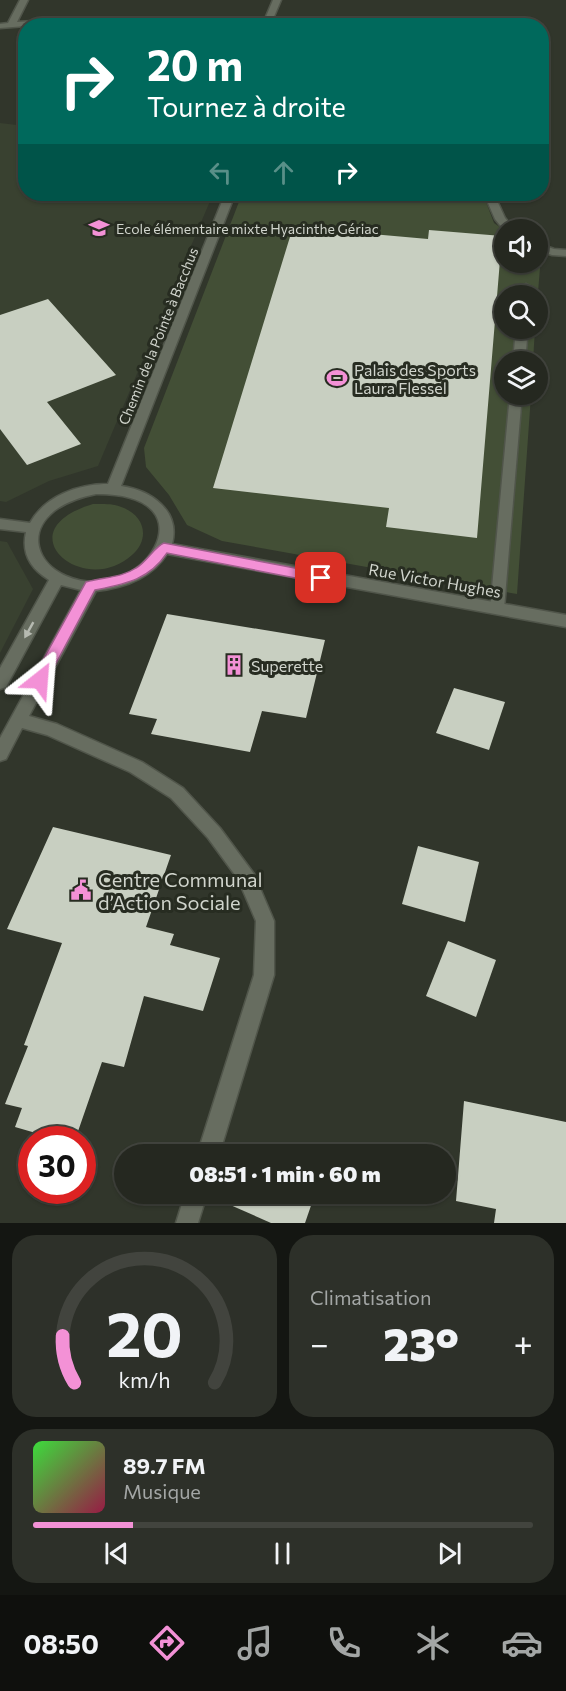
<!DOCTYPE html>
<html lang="fr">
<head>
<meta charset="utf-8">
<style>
  body { margin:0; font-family:Commissioner,sans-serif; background:#2d3029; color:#f1f3f6; height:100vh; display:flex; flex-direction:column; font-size:22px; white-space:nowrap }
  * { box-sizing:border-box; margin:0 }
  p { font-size:20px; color:#a3a6a5 }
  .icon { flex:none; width:33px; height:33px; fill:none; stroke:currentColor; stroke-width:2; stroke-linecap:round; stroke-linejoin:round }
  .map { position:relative; height:1223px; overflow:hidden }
  .panel { display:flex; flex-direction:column; gap:12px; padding:12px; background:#141612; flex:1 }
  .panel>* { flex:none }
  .banner { position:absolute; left:18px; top:18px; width:531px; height:183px; border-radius:24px; box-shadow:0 2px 4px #0004,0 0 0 2px #42443e; background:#00695c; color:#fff; overflow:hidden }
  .fabs { position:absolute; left:494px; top:219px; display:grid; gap:12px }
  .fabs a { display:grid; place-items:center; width:54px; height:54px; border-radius:50%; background:#252820; box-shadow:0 2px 4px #0004,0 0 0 2px #42443e; font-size:30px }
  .speed { position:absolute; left:18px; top:1126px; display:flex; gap:12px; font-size:30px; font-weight:700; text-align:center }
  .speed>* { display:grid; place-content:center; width:78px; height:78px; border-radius:50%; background:#252820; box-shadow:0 2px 4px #0004,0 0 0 2px #42443e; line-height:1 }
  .speed .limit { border:9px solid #d22; background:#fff; color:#111 }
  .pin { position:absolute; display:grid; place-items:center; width:51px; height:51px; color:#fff; margin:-26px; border-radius:12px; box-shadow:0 3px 9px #0006 }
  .me { position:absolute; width:66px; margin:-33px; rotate:28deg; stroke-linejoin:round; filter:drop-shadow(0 0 4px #0008) }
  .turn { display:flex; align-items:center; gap:21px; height:126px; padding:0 30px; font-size:27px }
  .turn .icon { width:78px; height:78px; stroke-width:2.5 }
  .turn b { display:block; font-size:42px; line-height:51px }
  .lanes { display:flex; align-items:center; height:57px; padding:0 30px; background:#0003; justify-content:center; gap:30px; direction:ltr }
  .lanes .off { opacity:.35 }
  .big { font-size:45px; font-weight:800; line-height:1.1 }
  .panel .tile { flex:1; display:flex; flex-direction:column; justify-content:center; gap:9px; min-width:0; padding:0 21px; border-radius:24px; background:#2d3029 }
  .panel .dial { align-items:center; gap:0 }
  .dial svg { height:156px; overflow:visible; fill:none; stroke:#42443e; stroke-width:7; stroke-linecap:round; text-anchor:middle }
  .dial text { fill:#f1f3f6; stroke:none }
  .song { display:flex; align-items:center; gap:18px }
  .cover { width:72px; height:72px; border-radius:9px; background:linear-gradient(135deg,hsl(120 70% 55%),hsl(340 70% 35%)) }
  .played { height:6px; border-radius:3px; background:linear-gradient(90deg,#f391d6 20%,#42443e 20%) }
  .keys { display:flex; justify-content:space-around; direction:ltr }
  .heat { display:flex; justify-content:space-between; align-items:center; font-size:33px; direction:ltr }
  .panel .tiles { flex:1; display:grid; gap:12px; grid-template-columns:1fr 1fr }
  .tile:last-child { grid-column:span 2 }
  .trip { position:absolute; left:114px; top:1144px; width:342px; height:60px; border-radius:30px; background:#252820; box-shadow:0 2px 4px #0004,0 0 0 2px #42443e; font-weight:800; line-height:60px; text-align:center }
  .menu { display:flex; height:96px; justify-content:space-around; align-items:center; background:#0f100d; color:#a3a6a5 }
  .menu .icon { width:42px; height:42px }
  .menu .current { color:#f391d6 }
  .menu b { font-size:27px; color:#f1f3f6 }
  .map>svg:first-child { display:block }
  .built { fill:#394130 }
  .green { fill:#434f36 }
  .building { fill:#c8cfc1 }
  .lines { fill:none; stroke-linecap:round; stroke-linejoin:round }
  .lane-casing { stroke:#50554a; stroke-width:3 }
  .street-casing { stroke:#50554a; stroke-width:3 }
  .lane { fill:#676d60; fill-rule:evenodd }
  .street { fill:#676d60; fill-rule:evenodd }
  .oneway { fill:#b6bab1 }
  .route { fill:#f391d6; stroke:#9e5e8b; stroke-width:1.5 }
  .labels { text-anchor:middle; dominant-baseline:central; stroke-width:6; stroke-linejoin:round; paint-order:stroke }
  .far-poi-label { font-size:14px; fill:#d0d4cc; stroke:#272c21; text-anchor:start }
  .far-street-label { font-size:14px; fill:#d0d4cc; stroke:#272c21 }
  .poi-label { font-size:16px; fill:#d0d4cc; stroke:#272c21; text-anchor:start }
  .street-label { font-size:16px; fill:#d0d4cc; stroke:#272c21 }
  .near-poi-label { font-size:20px; fill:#d0d4cc; stroke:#272c21; text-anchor:start }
</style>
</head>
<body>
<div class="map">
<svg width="566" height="1223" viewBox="0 0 566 1223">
  <rect width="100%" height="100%" fill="#31362b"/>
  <g class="built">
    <path d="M0 123 25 126 26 194H213L98 466 49 481 6 502 0 501Z"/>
    <path d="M0 541 7 542 33 589 0 653Z"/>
  </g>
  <g class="green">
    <path d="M242 194H483L494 223 504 230V262H537V252L541 255 537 305V296H504V328L535 329 533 361 504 362V394L531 395 517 594 222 541 187 525 169 495 146 467 144 448Z"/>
    <path d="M93 504C103 504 114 503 124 508 145 517 150 539 132 555 84 599 3 531 93 504Z"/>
  </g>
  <g class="building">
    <path d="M293 227 428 239 429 230 502 236 477 538 386 527 389 508 213 488Z"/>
    <path d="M48 299 116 375 47 402 81 444 27 465 0 429V315Z"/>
    <path d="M167 614 325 640 306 718 262 711 250 752 151 734 157 719 129 714Z"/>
    <path d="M454 688 505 702 489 750 436 733Z"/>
    <path d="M53 827 171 855 146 927 174 934 170 945 220 958 203 1011 144 996 124 1067 102 1062 75 1140H60L15 1127 22 1108 5 1104 28 1046 24 1045 62 943 7 929Z"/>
    <path d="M418 846 479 862 465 922 402 904Z"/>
    <path d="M448 941 496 960 476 1017 426 996Z"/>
    <path d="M464 1101 566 1122V1223H494L496 1209 456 1201Z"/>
    <path d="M231 1194H315L305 1223H271L228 1204Z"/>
  </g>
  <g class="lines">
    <g class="lane-casing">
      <g id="lane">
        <path d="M526 284 532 287 531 296H519L520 287Z"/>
        <path d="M516 328H528L525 362H513Z"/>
        <path d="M510 394H522L504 609 502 613H492L490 609Z"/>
      </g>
    </g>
    <g class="street-casing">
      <g id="street">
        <path d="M20 0H28L17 22 34 21 93 26H26L0 28V24L8 23Z"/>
        <path d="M273 0H281L270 26H262Z"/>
        <path d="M225 194H235L121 486C150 490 181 510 172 544L566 615V627L167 554C151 579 124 588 96 591L29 716 57 724 142 762 183 788 220 828 254 874 274 921V975L219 1155H197L254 975 256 921 238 879 208 838 171 798 130 772 47 735 22 728 6 759 0 761V738L81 590 61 585 6 687 0 689V668L49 580C31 569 21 554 26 532L0 529V519L30 523C45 496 78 484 108 484ZM96 494C216 493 143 609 66 576 37 563 27 533 54 511 66 502 81 497 96 494Z"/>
        <path d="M484 194H494L505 218 515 230H504L495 219Z"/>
        <path d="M537 243 554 249 566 250V256L552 255 537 250Z"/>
        <path d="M185 1194H207L198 1223H176Z"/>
      </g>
    </g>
    <use href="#lane" class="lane"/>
    <use href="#street" class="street"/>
  </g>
  <defs><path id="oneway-solid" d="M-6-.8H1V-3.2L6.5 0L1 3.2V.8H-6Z" transform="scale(1.5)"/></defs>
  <use class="oneway" href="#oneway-solid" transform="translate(29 630) rotate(119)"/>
  <path class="route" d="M164 543 321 573 327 578 321 583 167 553C149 580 125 584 95 590L45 684H35L32 680 86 582C103 577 121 578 136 568 146 563 155 546 164 543Z"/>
  <defs>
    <g id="school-bare" transform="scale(1.62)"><path d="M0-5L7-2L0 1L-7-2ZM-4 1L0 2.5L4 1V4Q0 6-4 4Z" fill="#f391d6" stroke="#272c21" stroke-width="2.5" paint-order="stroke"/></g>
    <g id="stadium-bare" transform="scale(1.62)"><path d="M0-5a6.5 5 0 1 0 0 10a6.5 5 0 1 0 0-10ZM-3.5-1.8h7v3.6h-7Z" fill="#f391d6" stroke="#272c21" stroke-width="2.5" paint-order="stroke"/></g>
    <g id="building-bare" transform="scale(1.62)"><path d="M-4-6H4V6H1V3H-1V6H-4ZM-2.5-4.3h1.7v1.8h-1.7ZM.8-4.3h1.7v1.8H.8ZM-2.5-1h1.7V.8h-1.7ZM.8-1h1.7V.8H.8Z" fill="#f391d6" stroke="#272c21" stroke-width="2.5" paint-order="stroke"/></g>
    <g id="civic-bare" transform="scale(1.62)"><path d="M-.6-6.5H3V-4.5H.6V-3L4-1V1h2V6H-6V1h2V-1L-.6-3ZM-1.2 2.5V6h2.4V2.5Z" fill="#f391d6" stroke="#272c21" stroke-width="2.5" paint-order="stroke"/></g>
  </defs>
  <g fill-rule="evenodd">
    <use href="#school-bare" x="99" y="228"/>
    <use href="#stadium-bare" x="337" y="378"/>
    <use href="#building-bare" x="234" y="665"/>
    <use href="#civic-bare" x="81" y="890"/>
  </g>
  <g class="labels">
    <g class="far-poi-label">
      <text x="116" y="228">Ecole élémentaire mixte Hyacinthe Gériac</text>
    </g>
    <g class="far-street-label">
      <text transform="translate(158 336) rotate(-68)">Chemin de la Pointe à Bacchus</text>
    </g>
    <g class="poi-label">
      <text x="354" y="369">Palais des Sports<tspan x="354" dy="18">Laura Flessel</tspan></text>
      <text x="251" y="665">Superette</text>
    </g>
    <g class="street-label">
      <text transform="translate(435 580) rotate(10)">Rue Victor Hughes</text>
    </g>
    <g class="near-poi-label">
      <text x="98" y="879">Centre Communal<tspan x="98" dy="23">d’Action Sociale</tspan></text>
    </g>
  </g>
</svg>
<div class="fabs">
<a><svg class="icon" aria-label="sound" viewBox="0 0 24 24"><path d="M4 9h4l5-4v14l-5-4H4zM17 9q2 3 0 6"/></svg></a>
<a><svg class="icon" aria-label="search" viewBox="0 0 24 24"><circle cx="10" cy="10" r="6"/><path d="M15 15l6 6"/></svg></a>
<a><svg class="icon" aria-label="layers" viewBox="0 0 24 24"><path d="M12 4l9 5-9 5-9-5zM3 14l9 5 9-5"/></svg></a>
</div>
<div class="speed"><div class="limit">30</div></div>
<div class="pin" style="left:321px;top:578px;background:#d93025"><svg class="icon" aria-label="arrive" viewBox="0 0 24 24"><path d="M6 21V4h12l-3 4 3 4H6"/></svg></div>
<svg class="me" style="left:40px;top:680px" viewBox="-20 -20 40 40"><path d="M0-17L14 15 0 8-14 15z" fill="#f391d6" stroke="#fff" stroke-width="4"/></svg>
<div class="trip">08:51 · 1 min · 60 m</div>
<div class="banner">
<div class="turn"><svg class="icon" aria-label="right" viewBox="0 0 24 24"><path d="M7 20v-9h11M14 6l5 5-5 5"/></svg><div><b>20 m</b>Tournez à droite</div></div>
<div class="lanes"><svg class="icon off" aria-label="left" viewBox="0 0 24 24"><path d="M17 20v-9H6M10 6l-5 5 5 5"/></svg><svg class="icon off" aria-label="ahead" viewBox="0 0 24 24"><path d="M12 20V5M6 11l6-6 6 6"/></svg><svg class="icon" aria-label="right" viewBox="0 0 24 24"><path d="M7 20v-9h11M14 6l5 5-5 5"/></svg></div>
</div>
</div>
<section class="panel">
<div class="tiles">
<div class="tile dial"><svg viewBox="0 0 100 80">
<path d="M14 69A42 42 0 1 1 86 69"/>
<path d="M14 69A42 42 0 0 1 8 45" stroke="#f391d6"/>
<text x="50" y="56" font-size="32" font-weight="700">20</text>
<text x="50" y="72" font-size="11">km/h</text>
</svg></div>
<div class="tile"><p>Climatisation</p>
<div class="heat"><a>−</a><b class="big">23°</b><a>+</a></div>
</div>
<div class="tile">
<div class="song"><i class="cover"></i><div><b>89.7 FM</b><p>Musique</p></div></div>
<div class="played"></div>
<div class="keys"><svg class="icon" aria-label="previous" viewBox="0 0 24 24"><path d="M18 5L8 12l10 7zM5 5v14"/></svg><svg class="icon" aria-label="pause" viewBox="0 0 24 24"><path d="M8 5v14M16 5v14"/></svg><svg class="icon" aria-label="next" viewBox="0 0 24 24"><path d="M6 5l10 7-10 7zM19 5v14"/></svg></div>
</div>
</div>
</section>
<nav class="menu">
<b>08:50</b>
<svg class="icon current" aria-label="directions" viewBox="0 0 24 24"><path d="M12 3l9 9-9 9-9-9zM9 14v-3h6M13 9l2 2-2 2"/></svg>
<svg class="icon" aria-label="music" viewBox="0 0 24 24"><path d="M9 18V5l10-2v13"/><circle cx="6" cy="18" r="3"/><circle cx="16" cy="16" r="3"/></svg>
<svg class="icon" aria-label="phone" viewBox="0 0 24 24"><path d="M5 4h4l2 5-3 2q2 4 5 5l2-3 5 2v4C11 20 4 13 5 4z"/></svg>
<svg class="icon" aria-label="climate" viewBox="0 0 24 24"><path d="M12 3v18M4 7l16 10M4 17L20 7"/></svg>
<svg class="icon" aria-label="car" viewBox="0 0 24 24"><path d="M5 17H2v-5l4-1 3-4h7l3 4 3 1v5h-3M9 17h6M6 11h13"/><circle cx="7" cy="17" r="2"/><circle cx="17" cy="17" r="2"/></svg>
</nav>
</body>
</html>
